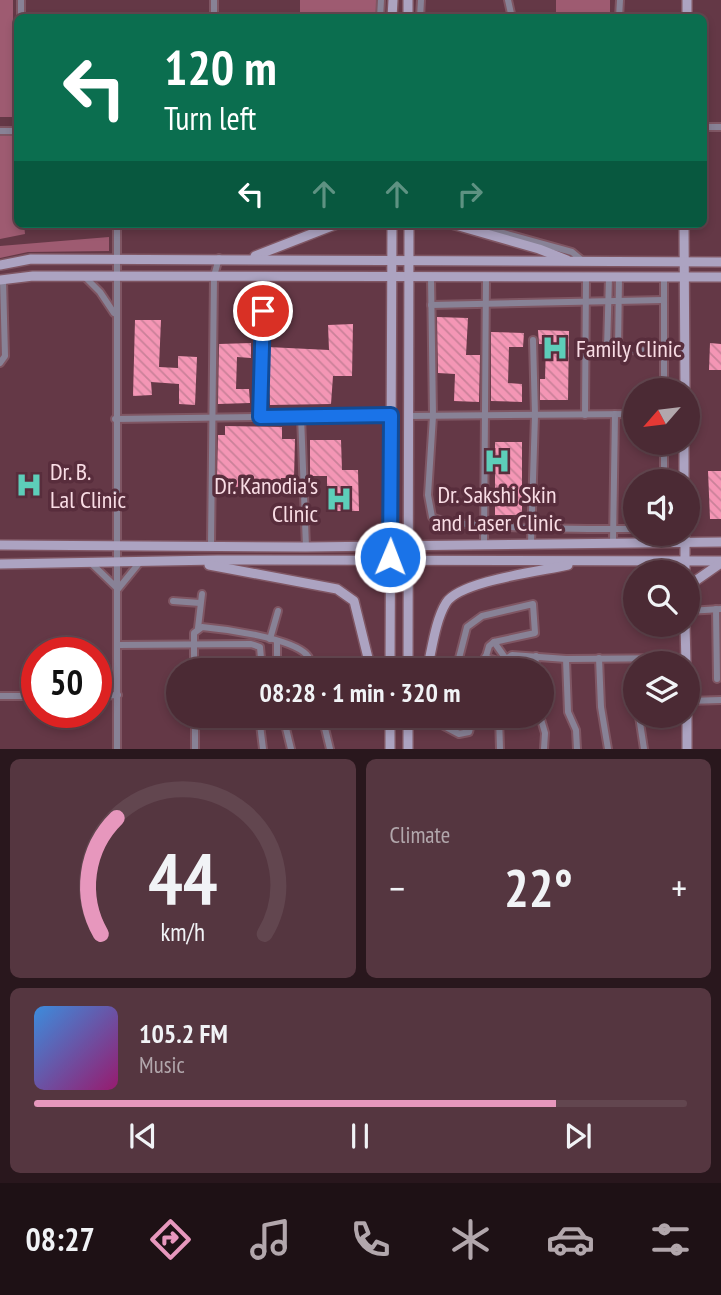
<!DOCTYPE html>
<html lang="en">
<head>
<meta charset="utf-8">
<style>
  body { margin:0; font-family:"PT Sans Narrow",sans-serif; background:#553640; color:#f1f3f6; height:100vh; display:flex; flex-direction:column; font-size:26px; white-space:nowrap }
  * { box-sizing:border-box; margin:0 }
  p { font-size:23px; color:#b2a7ac }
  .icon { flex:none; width:38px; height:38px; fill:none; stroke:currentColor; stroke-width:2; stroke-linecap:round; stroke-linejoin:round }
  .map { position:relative; height:749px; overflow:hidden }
  .drawer { display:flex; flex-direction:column; gap:10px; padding:10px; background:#29171d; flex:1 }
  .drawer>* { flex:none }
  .guide { position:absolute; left:14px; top:14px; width:693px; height:214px; border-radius:10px; box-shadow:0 4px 10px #0003,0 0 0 2px #62464f; background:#0b6e4f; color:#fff; overflow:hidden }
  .needle { width:46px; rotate:242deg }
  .fabs { position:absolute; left:623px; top:378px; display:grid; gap:14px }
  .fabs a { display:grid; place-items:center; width:77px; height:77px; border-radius:50%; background:#4b2a34; box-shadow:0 4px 10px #0003,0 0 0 2px #62464f; font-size:35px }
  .speed { position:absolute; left:21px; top:637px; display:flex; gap:14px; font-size:35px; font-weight:700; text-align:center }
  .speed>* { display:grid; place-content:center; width:91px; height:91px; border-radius:50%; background:#4b2a34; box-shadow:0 4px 10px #0003,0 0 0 2px #62464f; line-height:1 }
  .speed .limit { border:10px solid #d22; background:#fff; color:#111 }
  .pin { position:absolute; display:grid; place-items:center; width:60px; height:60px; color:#fff; margin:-30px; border:4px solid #fff; border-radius:50%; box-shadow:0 2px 7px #0007 }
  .me { position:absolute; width:77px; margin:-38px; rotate:1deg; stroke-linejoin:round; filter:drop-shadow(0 0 5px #0008) }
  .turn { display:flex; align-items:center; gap:24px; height:147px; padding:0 35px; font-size:32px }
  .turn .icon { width:91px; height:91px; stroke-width:2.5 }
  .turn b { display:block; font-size:49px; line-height:60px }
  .lanes { display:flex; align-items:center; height:66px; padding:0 35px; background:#0003; justify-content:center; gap:35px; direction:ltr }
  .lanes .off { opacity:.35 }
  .big { font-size:52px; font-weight:700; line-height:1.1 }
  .drawer .card { flex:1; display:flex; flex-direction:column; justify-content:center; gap:10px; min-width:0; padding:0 24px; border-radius:10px; background:#553640 }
  .drawer .dial { align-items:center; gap:0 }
  .dial svg { height:182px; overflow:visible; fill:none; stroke:#62464f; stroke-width:7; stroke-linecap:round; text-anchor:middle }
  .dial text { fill:#f1f3f6; stroke:none }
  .song { display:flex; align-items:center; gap:21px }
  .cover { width:84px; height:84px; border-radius:10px; background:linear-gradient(135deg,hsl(210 70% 55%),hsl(320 70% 35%)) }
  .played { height:7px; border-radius:4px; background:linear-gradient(90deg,#e797bd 80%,#62464f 80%) }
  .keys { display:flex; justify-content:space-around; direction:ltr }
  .heat { display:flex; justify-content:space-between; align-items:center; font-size:38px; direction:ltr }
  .drawer .tiles { flex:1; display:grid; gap:10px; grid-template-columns:1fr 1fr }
  .card:last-child { grid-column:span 2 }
  .trip { position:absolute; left:166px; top:658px; width:388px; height:70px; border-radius:35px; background:#4b2a34; box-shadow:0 4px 10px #0003,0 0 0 2px #62464f; font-weight:700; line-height:70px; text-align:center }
  .menu { display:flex; height:112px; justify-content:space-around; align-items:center; background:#1e1115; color:#b2a7ac }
  .menu .icon { width:49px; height:49px }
  .menu .selected { color:#e797bd }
  .menu b { font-size:32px; color:#f1f3f6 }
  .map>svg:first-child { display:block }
  .green { fill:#9e5b71 }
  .building { fill:url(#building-back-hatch) }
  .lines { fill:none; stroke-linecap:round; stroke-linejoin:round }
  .street-casing { stroke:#7f5663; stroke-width:10 }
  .secondary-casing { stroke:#7f5663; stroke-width:12 }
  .street { stroke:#888296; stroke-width:6 }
  .secondary { stroke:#aca3c1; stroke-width:9 }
  .route-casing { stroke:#114b97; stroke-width:18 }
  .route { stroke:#1a73e8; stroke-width:12 }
  .labels { text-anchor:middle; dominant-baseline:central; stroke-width:7; stroke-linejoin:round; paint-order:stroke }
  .poi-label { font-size:24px; fill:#f9dde5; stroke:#582d3c; text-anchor:start }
</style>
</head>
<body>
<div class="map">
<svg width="721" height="749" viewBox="0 0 721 749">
  <defs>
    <pattern id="building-back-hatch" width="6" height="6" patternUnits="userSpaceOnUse" patternTransform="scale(1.75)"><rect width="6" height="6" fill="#f496b5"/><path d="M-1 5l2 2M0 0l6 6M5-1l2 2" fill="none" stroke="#ca8199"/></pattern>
  </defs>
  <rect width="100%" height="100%" fill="#643846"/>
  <g class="green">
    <rect x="0" y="0" width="13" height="117"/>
    <rect x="300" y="0" width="77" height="17"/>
    <rect x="556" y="0" width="54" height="17"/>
    <path d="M0 131H17L18 224H24L25 234 0 239Z"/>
    <path d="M109 237V251L28 252 0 258V246Z"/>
  </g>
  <g class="building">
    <path d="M437 317 468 318 466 355H480L479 402 454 401 455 374 438 373Z"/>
    <path d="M135 320H161L159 367 178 368V356L197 357 195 405 179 404V384L151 382 152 395 133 396Z"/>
    <path d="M353 324 352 376H333L331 404 270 405 268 347 329 350 328 325Z"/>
    <path d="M538 330 569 331 568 400H540V379H545L546 344H539Z"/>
    <path d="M491 332 524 333 523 347H509L508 383 522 384V402L491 401Z"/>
    <path d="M251 343V358L237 357 236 389H249L250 403 218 404 219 344Z"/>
    <path d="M710 343 721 344V370H709Z"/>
    <path d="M225 426 282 427V439H295L294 478H281V486L228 487V478H217L218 435H225Z"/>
    <path d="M310 440H341L342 470H358L359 511H327V476H310Z"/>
    <rect x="495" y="442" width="27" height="73"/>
    <path d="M708 471H721V519H710Z"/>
  </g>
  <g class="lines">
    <g class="street-casing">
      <g id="street">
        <path d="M508 0 512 18"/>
        <path d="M21 18V0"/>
        <path d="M214 18V0"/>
        <path d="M380 18 381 0"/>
        <path d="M420 18 421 0"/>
        <path d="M619 18 620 0"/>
        <path d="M704 127H721"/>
        <path d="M0 131H18"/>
        <path d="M471 224 572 252 584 262"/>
        <path d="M84 276 100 292 114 313"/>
        <path d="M431 277 433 416 428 495 432 517C457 530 599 529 635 529"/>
        <path d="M664 277V390"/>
        <path d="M431 305 664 300"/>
        <path d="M585 349 665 351"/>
        <path d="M607 349 609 277"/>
        <path d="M618 350 619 277"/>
        <path d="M0 363 5 356 3 280"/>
        <path d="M585 415 586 277"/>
        <path d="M301 416 306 547"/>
        <path d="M408 416 635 414"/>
        <path d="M260 417 264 276"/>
        <path d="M115 419 391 415"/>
        <path d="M664 443V481"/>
        <path d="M665 534 666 541"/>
        <path d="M613 542 615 414"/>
        <path d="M484 543 486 277"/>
        <path d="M531 543 535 415 533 340"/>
        <path d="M211 545 214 276 219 258"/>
        <path d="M91 563 118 589 140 562"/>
        <path d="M173 601 200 603"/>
        <path d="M716 609 717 679"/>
        <path d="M688 611 721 609"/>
        <path d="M198 628 202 594"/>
        <path d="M270 639 278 611"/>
        <path d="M494 642 506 659"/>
        <path d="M118 645 251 644 260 647 262 670"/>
        <path d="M485 657 504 663"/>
        <path d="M599 658 601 707 608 749"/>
        <path d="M566 659 568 712 576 730 577 749"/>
        <path d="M194 670V633L202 627C225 629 292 638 307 655 311 659 311 665 312 670"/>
        <path d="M277 670V642"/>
        <path d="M456 670 467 627 482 616 533 604 535 633 494 642 489 646 482 670"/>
        <path d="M501 670 506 659 512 655 566 659 686 658"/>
        <path d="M535 670 536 656"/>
        <path d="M0 696H37"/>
        <path d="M96 696 118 695"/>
        <path d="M688 701 721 700"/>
        <path d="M259 716 263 749"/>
        <path d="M283 716 291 749"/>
        <path d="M322 716 330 749"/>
        <path d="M445 716 444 726 459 734 469 732 473 716"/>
        <path d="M499 716 500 749"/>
        <path d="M540 716 545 733 544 749"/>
        <path d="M639 716 644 749"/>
        <path d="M117 749V224"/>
        <path d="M195 749V716"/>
      </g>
    </g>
    <g class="secondary-casing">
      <g id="secondary">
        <path d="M687 0V18"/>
        <path d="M392 18 393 0"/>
        <path d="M408 18V0"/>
        <path d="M452 224 539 249 567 260"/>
        <path d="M684 224 685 390"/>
        <path d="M255 256 337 224"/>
        <path d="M0 265 31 259 721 262"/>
        <path d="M0 280 33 276 721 277"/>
        <path d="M684 443V481"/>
        <path d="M685 534V572"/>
        <path d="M0 545 306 547 721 542"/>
        <path d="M652 562 668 572"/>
        <path d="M0 564 217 560 721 561"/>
        <path d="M209 565 337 589 354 601 371 670"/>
        <path d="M688 586 721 563"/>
        <path d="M685 625 686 663"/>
        <path d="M390 670 392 224"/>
        <path d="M408 670 409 224"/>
        <path d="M427 670C432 650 435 621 446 603 459 581 542 571 568 565"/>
        <path d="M408 716V749"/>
        <path d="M687 716V749"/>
        <path d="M390 749V716"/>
      </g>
    </g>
    <use href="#street" class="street"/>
    <use href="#secondary" class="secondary"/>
  </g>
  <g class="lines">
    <g class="route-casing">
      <path id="route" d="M263 311 260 417 391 415 390 557"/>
    </g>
    <use href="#route" class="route"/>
  </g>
  <defs>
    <g id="hospital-bare" transform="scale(2.1)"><path d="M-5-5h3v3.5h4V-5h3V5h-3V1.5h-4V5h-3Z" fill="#5dceb9" stroke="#582d3c" stroke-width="2.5" paint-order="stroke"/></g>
  </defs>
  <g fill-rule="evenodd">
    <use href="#hospital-bare" x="555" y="348"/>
    <use href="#hospital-bare" x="497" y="461"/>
    <use href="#hospital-bare" x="29" y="485"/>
    <use href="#hospital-bare" x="339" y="499"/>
  </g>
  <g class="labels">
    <g class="poi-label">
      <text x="576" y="348">Family Clinic</text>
      <text x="50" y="471">Dr. B.<tspan x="50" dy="28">Lal Clinic</tspan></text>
      <text x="318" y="485" text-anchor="end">Dr. Kanodia's<tspan x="318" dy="28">Clinic</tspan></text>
      <text x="497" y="494" text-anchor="middle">Dr. Sakshi Skin<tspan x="497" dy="28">and Laser Clinic</tspan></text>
    </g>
  </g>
</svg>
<div class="fabs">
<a><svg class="needle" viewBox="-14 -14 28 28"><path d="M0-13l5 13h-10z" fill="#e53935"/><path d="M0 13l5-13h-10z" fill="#b2a7ac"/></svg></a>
<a><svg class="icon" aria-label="sound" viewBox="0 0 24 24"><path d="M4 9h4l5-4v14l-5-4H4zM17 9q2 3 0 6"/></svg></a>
<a><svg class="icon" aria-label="search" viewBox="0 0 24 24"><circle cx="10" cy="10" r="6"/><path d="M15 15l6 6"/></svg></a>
<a><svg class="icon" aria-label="layers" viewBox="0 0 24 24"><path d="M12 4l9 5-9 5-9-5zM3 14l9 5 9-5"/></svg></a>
</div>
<div class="speed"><div class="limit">50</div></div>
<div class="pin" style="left:263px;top:311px;background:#d93025"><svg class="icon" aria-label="arrive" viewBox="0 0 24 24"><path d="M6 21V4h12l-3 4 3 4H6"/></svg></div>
<svg class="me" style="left:390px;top:557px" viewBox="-20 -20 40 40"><circle r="17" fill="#1a73e8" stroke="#fff" stroke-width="3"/><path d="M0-11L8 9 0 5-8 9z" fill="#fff"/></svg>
<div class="trip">08:28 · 1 min · 320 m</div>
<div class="guide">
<div class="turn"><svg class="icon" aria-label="left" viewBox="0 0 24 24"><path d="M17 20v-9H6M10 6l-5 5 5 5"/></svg><div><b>120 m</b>Turn left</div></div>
<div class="lanes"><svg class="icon" aria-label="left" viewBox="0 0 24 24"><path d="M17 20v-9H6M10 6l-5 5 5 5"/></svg><svg class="icon off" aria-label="ahead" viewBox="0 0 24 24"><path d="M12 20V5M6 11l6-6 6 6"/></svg><svg class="icon off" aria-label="ahead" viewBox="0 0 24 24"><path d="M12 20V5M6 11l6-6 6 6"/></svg><svg class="icon off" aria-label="right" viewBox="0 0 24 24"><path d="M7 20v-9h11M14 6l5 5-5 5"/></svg></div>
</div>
</div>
<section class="drawer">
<div class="tiles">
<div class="card dial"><svg viewBox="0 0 100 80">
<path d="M14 69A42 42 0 1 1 86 69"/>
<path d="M14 69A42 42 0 0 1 21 18" stroke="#e797bd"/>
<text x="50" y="56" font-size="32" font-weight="700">44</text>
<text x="50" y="72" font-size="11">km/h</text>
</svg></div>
<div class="card"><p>Climate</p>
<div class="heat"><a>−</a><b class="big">22°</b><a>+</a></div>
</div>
<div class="card">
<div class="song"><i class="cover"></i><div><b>105.2 FM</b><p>Music</p></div></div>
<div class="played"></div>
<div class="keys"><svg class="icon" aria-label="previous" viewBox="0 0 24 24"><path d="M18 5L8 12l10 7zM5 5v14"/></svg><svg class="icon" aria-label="pause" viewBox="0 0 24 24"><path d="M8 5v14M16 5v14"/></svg><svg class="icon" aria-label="next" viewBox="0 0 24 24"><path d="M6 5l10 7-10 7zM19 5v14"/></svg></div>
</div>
</div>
</section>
<nav class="menu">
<b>08:27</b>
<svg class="icon selected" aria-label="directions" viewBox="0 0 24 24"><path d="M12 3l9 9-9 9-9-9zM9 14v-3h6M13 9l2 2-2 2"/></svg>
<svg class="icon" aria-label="music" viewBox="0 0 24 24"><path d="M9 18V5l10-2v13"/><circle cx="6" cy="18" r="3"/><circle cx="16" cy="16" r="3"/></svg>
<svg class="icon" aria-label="phone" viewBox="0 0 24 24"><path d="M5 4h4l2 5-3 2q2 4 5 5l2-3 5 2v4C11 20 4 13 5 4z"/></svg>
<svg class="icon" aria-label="climate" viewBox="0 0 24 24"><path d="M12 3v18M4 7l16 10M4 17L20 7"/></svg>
<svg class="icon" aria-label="car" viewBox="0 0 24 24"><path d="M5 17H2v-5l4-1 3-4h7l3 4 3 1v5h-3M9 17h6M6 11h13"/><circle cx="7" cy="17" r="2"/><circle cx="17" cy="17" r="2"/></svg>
<svg class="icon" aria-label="filters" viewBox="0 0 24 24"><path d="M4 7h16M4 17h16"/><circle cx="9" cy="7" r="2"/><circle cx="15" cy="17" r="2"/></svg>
</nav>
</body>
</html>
